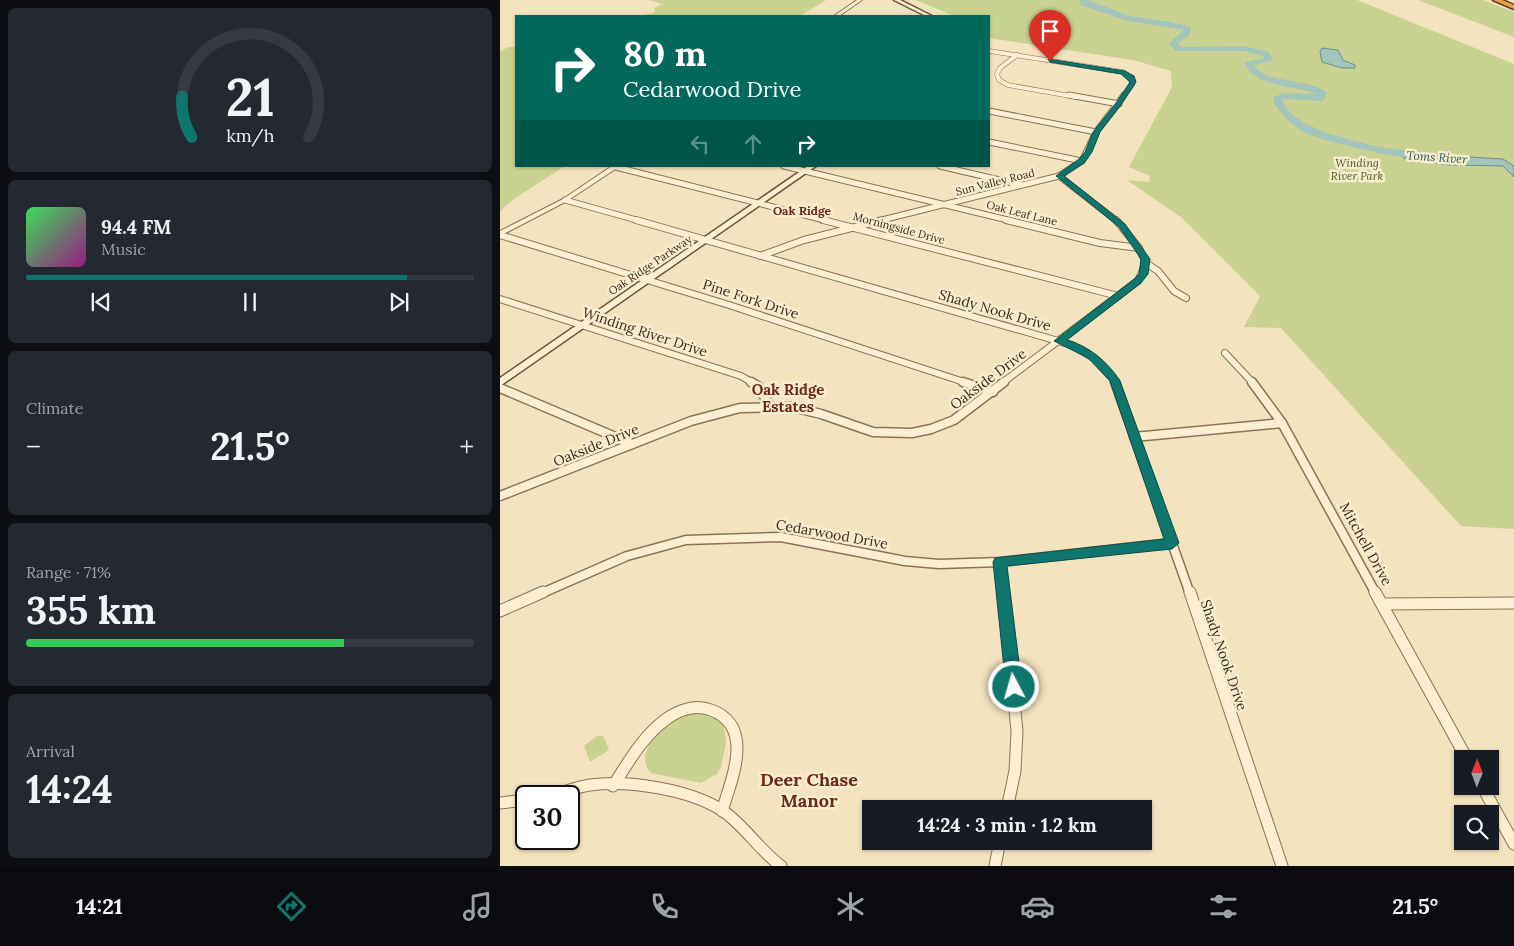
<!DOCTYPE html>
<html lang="en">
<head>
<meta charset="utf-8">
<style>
  body { margin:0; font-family:Lora,serif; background:#242831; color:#f1f3f6; height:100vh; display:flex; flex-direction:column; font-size:19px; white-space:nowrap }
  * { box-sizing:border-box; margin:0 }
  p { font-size:16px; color:#9ea1a6 }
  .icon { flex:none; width:28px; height:28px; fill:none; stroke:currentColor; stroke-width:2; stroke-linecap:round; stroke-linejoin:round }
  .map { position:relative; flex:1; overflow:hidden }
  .panel { display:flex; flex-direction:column; gap:8px; padding:8px; background:#0d0f14; width:500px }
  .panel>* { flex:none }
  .banner { position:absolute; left:15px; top:15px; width:475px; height:152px; border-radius:0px; box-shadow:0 1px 4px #0004; background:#00695c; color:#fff; overflow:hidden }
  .needle { width:32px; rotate:1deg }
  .buttons { position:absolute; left:954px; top:750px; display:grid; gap:10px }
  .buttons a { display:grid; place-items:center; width:45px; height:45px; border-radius:0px; background:#171b24; box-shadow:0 1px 4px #0004; font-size:25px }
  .speed { position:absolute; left:15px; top:785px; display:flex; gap:10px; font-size:25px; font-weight:700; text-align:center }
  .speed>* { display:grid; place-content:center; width:65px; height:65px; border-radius:50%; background:#171b24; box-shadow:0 1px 4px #0004; line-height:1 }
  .speed .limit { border:2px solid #111; border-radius:8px; background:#fff; color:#111 }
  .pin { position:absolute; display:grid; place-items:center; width:42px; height:42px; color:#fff; margin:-51px -21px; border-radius:50% 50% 50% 0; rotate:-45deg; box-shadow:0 0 5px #0007 }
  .pin .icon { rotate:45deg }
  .me { position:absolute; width:55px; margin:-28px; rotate:354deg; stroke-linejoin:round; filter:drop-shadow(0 0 4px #0008) }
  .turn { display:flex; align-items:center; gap:18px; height:105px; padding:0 25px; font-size:22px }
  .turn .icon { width:65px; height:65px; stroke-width:2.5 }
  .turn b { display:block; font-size:35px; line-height:42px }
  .lanes { display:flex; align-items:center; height:48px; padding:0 25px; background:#0003; justify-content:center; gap:25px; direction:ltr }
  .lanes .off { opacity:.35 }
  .big { font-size:38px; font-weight:800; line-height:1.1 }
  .panel .widget { flex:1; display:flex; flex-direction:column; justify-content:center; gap:8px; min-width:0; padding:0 18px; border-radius:8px; background:#242831 }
  .panel .dial { align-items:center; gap:0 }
  .dial svg { height:130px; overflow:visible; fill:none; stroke:#363941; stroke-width:7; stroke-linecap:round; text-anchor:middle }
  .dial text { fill:#f1f3f6; stroke:none }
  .song { display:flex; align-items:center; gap:15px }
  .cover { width:60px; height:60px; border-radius:8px; background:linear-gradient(135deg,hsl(130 70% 55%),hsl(310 70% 35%)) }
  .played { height:5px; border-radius:2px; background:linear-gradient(90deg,#0f766e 85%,#363941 85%) }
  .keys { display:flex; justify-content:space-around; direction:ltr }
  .heat { display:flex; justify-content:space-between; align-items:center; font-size:28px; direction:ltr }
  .charge { height:8px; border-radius:4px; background:linear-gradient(90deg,#34c759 71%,#363941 0) }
  .trip { position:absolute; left:362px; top:800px; width:290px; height:50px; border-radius:0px; background:#171b24; box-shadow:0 1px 4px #0004; font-weight:800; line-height:50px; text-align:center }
  .tabs { display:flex; height:80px; justify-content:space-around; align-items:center; background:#090b0e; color:#9ea1a6 }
  .tabs .icon { width:35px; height:35px }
  .tabs .current { color:#0f766e }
  .tabs b { font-size:22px; color:#f1f3f6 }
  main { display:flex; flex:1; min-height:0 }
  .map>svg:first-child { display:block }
  .green { fill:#cad291 }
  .water { fill:#a2c4ba; stroke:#689388 }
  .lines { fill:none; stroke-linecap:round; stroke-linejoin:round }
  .river { fill:#a2c4ba; fill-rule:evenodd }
  .minor-far4-casing { stroke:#8d7355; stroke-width:5 }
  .minor-far3-casing { stroke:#8d7355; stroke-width:7 }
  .minor-far2-casing { stroke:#8d7355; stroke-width:8 }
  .minor-far1-casing { stroke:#8d7355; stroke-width:11 }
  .minor-casing { stroke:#8d7355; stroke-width:13 }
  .tertiary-casing { stroke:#8d7355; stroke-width:2 }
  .secondary-casing { stroke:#6f5338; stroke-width:3 }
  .motorway-casing { stroke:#5a402a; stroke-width:3 }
  .minor-far4 { stroke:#fdf0d2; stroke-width:4 }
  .minor-far3 { stroke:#fdf0d2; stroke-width:5 }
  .minor-far2 { stroke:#fdf0d2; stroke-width:6 }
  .minor-far1 { stroke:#fdf0d2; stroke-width:8 }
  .minor { stroke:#fdf0d2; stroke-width:11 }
  .tertiary { fill:#fdf0d2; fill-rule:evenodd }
  .secondary { fill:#fdf0d2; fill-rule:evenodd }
  .motorway { fill:#eca244; fill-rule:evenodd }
  .route { fill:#0f766e; stroke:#0a4d48 }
  .labels { text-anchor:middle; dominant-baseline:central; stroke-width:5; stroke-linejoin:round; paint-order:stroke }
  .far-park-label { font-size:11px; font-style:italic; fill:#4b5a1f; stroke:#f9edcf }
  .far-street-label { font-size:11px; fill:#3b2a1b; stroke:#f9edcf }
  .far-water-label { font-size:12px; font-style:italic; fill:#285c59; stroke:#f9edcf }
  .far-neighbourhood-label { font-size:12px; font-weight:bold; fill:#6c2715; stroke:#f9edcf }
  .street-label { font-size:14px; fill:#3b2a1b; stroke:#f9edcf }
  .neighbourhood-label { font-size:15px; font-weight:bold; fill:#6c2715; stroke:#f9edcf }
  .near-neighbourhood-label { font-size:18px; font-weight:bold; fill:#6c2715; stroke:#f9edcf }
</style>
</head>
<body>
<main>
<section class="panel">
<div class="widget dial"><svg viewBox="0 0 100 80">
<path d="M14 69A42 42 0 1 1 86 69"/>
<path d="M14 69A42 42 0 0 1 8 44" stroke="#0f766e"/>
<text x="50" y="56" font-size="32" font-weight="700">21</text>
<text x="50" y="72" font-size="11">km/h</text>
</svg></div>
<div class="widget">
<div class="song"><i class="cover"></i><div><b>94.4 FM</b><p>Music</p></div></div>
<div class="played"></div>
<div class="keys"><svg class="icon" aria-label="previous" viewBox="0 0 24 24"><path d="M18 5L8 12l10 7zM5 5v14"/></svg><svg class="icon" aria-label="pause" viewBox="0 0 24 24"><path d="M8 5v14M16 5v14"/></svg><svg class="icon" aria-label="next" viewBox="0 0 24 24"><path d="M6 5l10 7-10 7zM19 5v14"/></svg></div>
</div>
<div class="widget"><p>Climate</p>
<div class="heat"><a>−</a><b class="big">21.5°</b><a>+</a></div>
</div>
<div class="widget"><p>Range · 71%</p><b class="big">355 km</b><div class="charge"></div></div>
<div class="widget"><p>Arrival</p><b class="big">14:24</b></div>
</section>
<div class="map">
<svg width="1014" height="866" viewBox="0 0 1014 866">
  <rect width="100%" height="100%" fill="#f3e3be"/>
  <g class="green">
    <path d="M149 0H326L300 16H141L155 12 154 8 162 4Z"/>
    <path d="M416 0H857L1014 64V529L961 526 781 328 744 327 760 296 682 218 627 180 649 182 650 176 629 167 672 87 671 71 633 60 489 38V16H454Z"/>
    <path d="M918 0H983L1014 12V37Z"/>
    <path d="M8 47H16V166H65L14 199 0 211V52Z"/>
    <path d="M206 713 219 720 224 727 226 743 221 767 217 774 201 783 151 773C131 751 167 722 186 715 193 713 199 713 206 713Z"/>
    <path d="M97 736H103L109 750 90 762 84 746Z"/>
  </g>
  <g class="water">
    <path d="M822 48 838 50 843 60 855 65V68H842L822 62 820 52Z"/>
    <path d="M905 153 1003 159 1014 166V177L1003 166 948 165 903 158Z"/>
  </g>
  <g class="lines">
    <path class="river" d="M580 0H588L629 16 671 22 691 27 690 35 678 43 681 47 744 46 769 52 773 59 772 61 754 65C766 85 810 77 827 93L824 100 821 101 783 99C785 128 868 145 891 149 903 151 925 149 933 157 924 166 820 141 806 133 792 126 782 115 773 102L774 97 784 93 817 94C795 85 756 88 745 64L746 62 764 58 763 56 744 51H675L669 43 684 30 624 20 581 5Z"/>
    <g class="minor-far4-casing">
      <g id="minor-far4">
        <path d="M489 51 623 72 632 78V85L623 97"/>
        <path d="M517 55 500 68 497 74 499 80 508 85 576 97"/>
      </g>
    </g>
    <g class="minor-far3-casing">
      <g id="minor-far3">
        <path d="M569 95 619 104"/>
        <path d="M489 111 596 132"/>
        <path d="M489 142 582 161"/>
        <path d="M284 166 512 221"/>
        <path d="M440 166 521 185"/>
        <path d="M116 167 328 221"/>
        <path d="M559 176 617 221"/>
        <path d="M65 200 140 221"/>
        <path d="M378 221 559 176 582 161 596 132 624 95"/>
      </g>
    </g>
    <g class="minor-far2-casing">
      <g id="minor-far2">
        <path d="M136 220 572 345 597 360 616 383"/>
        <path d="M323 220 618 296"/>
        <path d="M506 220 600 243 639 248"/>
        <path d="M616 220 639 248 646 263 658 271 674 291 686 298"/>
        <path d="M0 235 229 305 467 383"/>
        <path d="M260 256 304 240 383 220"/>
        <path d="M0 299 241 376 253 383"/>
        <path d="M725 353 753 383"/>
        <path d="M502 383 638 281 646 263"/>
      </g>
    </g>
    <g class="minor-far1-casing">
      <g id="minor-far1">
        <path d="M251 382 259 387 270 407"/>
        <path d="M463 382 493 392"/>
        <path d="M615 382 690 594"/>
        <path d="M752 382 782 423 876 594"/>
        <path d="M0 388 132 444"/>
        <path d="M634 437 782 423"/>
        <path d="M0 496 191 421 240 408 292 407 321 414 373 432 412 433 431 429 454 420 504 382"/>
        <path d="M500 562 503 594"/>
        <path d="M40 594 127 556 186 540 281 537 405 561 439 564 500 562 672 543"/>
      </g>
    </g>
    <g class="minor-casing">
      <g id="minor">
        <path d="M503 592 517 731 515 771 507 809"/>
        <path d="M690 592 782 866"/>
        <path d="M875 592 967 759"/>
        <path d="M882 604 1014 603"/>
        <path d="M0 611 43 592"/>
        <path d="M113 786C128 763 142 737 165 720 178 710 195 704 211 710 255 726 232 778 222 811"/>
        <path d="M982 786 1014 844"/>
        <path d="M49 796C62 793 76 787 90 785 128 780 190 789 223 811 245 826 259 850 281 866"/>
        <path d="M0 803 26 800"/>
        <path d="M495 866 500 841"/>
      </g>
    </g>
    <g class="tertiary-casing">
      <g id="tertiary">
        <path d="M357 0H362L339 16H334Z"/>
        <path d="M112 166H120L67 201 0 236V231L63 199Z"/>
      </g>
    </g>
    <g class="secondary-casing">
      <g id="secondary">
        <path d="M394 0H400L432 16H426Z"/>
        <path d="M308 166H316L0 386V378Z"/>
      </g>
    </g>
    <g class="motorway-casing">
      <path id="motorway" d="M993 0H1002L1014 5V9Z"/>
    </g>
    <use href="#minor-far4" class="minor-far4"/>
    <use href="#minor-far3" class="minor-far3"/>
    <use href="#minor-far2" class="minor-far2"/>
    <use href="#minor-far1" class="minor-far1"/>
    <use href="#minor" class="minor"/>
    <use href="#tertiary" class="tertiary"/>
    <use href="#secondary" class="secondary"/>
    <use href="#motorway" class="motorway"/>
  </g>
  <path class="route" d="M548 59 625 71 634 76 636 82 621 105 600 132 592 152 585 162 564 176 625 224 650 259 648 274 641 283 567 340C589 346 608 362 620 381L679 543 672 549 507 566 522 687 519 692 514 694 509 692 506 687 493 562 495 558 664 539 610 381 588 358 554 341 634 279 639 274 641 259 619 227 556 176 579 159 585 152 593 132 616 103 630 82 621 74 550 62Z"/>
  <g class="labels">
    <g class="far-park-label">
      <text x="857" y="163">Winding<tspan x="857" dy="13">River Park</tspan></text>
    </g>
    <g class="far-street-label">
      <text transform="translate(495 182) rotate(-14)">Sun Valley Road</text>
      <text transform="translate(522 213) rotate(14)">Oak Leaf Lane</text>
      <text transform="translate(399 228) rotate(15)">Morningside Drive</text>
      <text transform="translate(150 265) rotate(-34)">Oak Ridge Parkway</text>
    </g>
    <g class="far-water-label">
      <text transform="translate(937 157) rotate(4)">Toms River</text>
    </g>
    <g class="far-neighbourhood-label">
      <text x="302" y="210">Oak Ridge</text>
    </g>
    <g class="street-label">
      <text transform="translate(251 299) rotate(18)">Pine Fork Drive</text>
      <text transform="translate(495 310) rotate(16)">Shady Nook Drive</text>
      <text transform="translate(145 332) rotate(18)">Winding River Drive</text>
      <text transform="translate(488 379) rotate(-37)">Oakside Drive</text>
      <text transform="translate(96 445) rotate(-22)">Oakside Drive</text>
      <text transform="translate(332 534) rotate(10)">Cedarwood Drive</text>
      <text transform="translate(866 544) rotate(61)">Mitchell Drive</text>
      <text transform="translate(724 655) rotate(71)">Shady Nook Drive</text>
    </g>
    <g class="neighbourhood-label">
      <text x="288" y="389">Oak Ridge<tspan x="288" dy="17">Estates</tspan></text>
    </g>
    <g class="near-neighbourhood-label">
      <text x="309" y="779">Deer Chase<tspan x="309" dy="21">Manor</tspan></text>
    </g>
  </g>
</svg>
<div class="buttons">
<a><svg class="needle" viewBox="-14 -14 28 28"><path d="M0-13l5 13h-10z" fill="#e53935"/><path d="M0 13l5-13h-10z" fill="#9ea1a6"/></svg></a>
<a><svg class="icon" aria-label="search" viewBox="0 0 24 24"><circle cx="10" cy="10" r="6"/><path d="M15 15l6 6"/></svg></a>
</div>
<div class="speed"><div class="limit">30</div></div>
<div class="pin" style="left:550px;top:61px;background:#d93025"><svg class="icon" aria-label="arrive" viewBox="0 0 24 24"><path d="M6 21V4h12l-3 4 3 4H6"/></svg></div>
<svg class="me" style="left:514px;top:687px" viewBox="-20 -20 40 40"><circle r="17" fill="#0f766e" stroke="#fff" stroke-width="3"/><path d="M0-11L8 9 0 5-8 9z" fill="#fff"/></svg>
<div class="trip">14:24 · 3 min · 1.2 km</div>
<div class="banner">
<div class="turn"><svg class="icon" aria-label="right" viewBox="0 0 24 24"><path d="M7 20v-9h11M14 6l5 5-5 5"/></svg><div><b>80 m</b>Cedarwood Drive</div></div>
<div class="lanes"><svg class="icon off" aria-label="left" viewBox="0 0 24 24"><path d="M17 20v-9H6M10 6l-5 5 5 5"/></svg><svg class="icon off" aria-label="ahead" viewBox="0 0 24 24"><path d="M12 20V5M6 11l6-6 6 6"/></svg><svg class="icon" aria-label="right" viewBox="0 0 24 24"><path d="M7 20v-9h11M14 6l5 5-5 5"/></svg></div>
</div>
</div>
</main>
<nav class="tabs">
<b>14:21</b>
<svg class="icon current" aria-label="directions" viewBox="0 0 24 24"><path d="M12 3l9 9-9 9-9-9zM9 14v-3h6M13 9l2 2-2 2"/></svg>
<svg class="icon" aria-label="music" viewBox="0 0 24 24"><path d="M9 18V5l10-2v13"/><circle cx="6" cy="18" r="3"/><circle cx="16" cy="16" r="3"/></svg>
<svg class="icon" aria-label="phone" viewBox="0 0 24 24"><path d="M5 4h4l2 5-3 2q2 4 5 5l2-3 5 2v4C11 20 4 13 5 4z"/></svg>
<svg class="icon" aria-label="climate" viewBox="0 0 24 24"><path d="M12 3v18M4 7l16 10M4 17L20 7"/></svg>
<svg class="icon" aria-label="car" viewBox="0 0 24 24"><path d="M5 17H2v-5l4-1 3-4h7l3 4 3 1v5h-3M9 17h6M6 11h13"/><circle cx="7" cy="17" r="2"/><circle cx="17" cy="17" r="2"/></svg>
<svg class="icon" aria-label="filters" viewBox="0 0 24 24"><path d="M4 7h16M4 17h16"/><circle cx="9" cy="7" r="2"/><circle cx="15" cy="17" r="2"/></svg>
<b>21.5°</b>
</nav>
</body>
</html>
